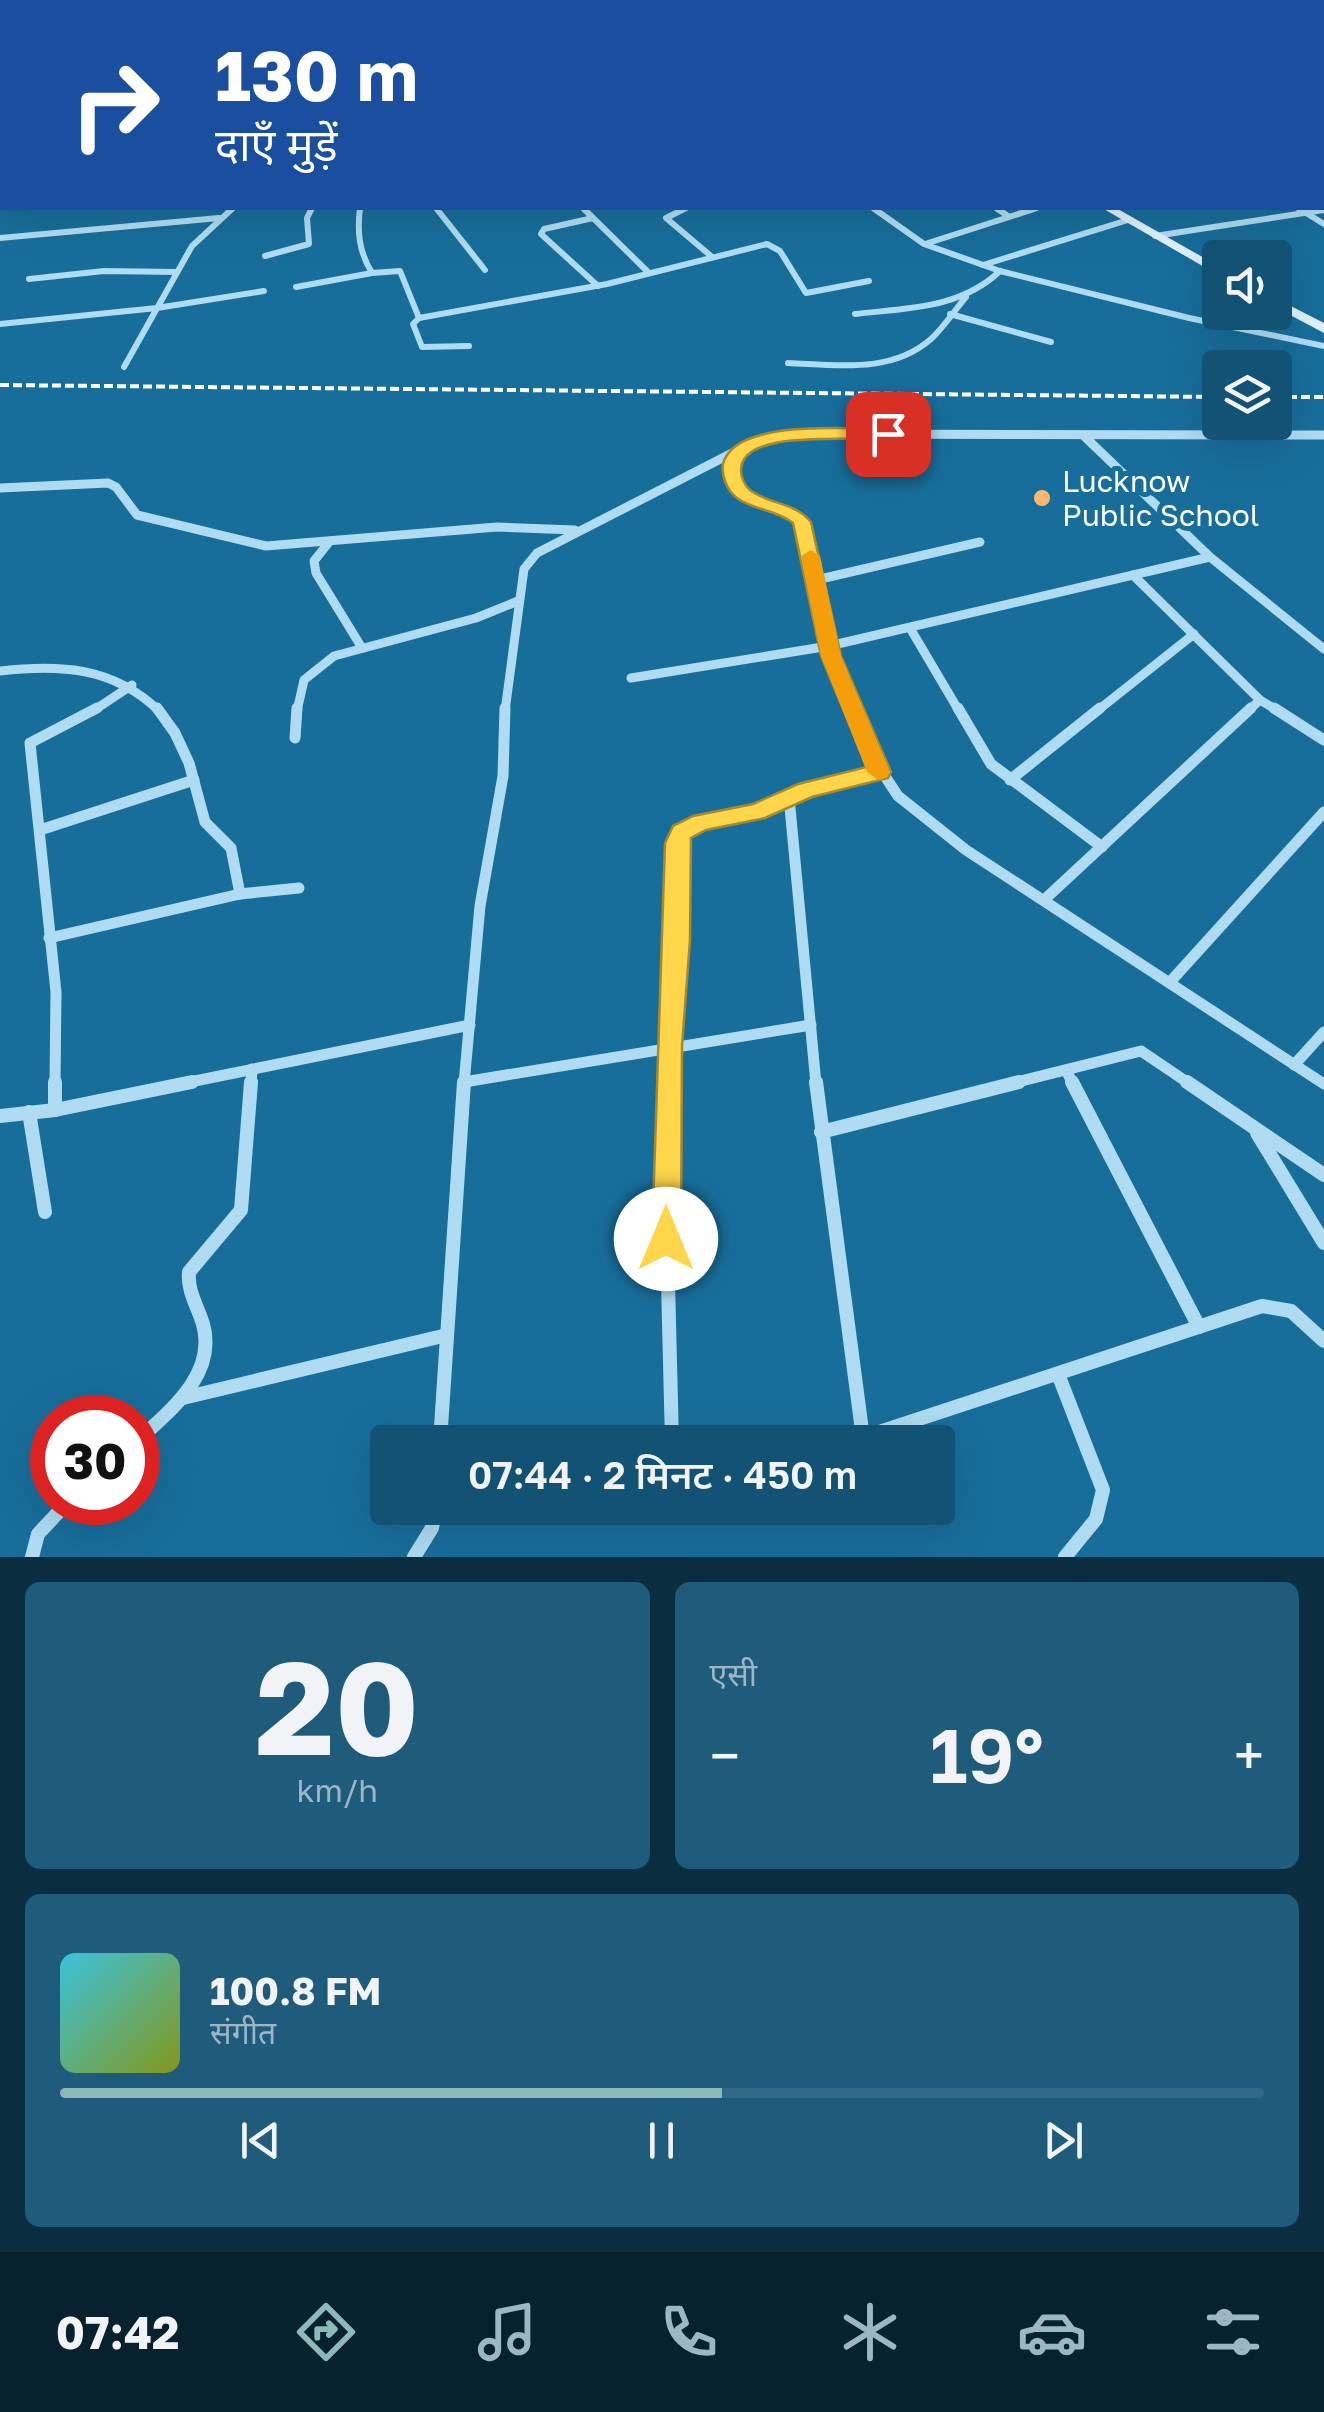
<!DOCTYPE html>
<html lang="hi">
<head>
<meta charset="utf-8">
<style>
  body { margin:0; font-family:"Golos Text","Noto Sans Devanagari",sans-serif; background:#1f5c7c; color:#f1f3f6; height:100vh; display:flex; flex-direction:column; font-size:38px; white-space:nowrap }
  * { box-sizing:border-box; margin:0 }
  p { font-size:32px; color:#9cb6c5 }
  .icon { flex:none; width:55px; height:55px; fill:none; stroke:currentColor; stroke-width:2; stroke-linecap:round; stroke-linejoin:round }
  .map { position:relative; height:1557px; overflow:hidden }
  .panel { display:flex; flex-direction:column; gap:25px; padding:25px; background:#0a2d40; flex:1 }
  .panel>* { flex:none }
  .guide { position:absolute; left:0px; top:0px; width:1325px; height:210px; box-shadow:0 10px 40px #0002; background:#1a4fa0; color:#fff; overflow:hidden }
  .tools { position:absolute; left:1202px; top:240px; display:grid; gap:20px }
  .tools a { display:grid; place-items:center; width:90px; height:90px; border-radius:10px; background:#125274; box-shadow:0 10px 40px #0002; font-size:50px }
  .speed { position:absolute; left:30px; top:1395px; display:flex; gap:20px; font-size:50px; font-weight:700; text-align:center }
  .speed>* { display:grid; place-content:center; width:130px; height:130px; border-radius:50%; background:#125274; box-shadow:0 10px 40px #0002; line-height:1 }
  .speed .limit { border:15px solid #d22; background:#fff; color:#111 }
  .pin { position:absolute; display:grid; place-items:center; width:85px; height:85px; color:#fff; margin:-42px; border-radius:20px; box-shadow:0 5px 15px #0006 }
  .me { position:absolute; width:110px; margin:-55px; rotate:0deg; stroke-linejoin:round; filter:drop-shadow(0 0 8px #0008) }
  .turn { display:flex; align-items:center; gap:35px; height:210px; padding:0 50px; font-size:45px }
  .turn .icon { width:130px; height:130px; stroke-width:2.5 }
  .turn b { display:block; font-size:70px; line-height:85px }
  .big { font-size:75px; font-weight:600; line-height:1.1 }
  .panel .widget { flex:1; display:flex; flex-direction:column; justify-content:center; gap:15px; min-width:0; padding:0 35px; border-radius:15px; background:#1f5c7c }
  .panel .dial { align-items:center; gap:0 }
  .dial b { font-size:130px; line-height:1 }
  .song { display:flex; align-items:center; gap:30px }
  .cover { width:120px; height:120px; border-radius:15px; background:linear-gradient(135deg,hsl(190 70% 55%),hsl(70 70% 35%)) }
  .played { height:10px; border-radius:5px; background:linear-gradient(90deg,#8bbbb9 55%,#316986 55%) }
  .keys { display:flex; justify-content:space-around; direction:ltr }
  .heat { display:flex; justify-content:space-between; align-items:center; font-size:55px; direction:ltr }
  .panel .tiles { flex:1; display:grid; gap:25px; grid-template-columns:1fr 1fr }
  .widget:last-child { grid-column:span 2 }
  .trip { position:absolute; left:370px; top:1425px; width:585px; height:100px; border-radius:10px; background:#125274; box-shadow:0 10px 40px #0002; font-weight:600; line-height:100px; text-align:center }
  .dock { display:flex; height:160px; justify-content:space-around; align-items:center; background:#07212e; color:#9cb6c5 }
  .dock .icon { width:70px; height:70px }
  .dock .active { color:#8bbbb9 }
  .dock b { font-size:45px; color:#f1f3f6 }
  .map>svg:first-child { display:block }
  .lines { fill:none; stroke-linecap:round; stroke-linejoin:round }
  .street-far4 { stroke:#afdcf2; stroke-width:5 }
  .street-far3 { stroke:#afdcf2; stroke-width:6 }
  .street-far2 { stroke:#afdcf2; stroke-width:9 }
  .street-far1 { stroke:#afdcf2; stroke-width:11 }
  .street { stroke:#afdcf2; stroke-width:14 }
  .secondary { fill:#def1fc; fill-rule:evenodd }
  .rail { stroke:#fff; stroke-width:4; stroke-dasharray:9 4; stroke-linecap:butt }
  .route { fill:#ffd54a; stroke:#a68a30; stroke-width:2.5 }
  .slow { fill:#f59e0b }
  .poi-dot { fill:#ffb770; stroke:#186e9b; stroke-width:4 }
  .labels { text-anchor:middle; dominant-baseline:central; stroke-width:10; stroke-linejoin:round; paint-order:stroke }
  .poi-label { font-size:30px; fill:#fff; stroke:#186e9b; text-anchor:start }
</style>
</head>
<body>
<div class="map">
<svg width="1324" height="1557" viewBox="0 0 1324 1557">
  <rect width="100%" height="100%" fill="#186e9b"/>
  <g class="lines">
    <g class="street-far4">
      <path d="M978 0 990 2"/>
      <path d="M1134 0 1139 2"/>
      <path d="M1188 0 1194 2"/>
      <path d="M295 2 305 0"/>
      <path d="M394 2 418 0"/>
      <path d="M0 133 2 138"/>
    </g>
    <g class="street-far3">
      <path d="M360 208C357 232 359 252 372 273L400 271 419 318 607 284 767 244 780 251 806 293 869 281"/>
      <path d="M436 208 485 270"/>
      <path d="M583 208 649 273"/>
      <path d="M686 208 666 218 711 256"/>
      <path d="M873 208 924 244 1000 271 1189 318 1324 346"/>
      <path d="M996 208 1008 216"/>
      <path d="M1298 208 1324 224"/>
      <path d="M593 218 544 229 541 234 598 286"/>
      <path d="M1155 236 1324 210"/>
      <path d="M0 238 219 218"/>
      <path d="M925 244 1037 208"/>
      <path d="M265 256 309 244 307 218 312 208"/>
      <path d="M983 265 1128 220"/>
      <path d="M29 279 104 271 177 272"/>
      <path d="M296 287 372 273"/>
      <path d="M855 314C907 308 960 309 1000 271"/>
      <path d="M950 314 1051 342"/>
      <path d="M419 318 413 324 422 347 469 346"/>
      <path d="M0 324 157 308 264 291"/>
      <path d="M788 363C837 365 891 374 931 339 944 327 954 311 966 297"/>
      <path d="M124 367 192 246 233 208"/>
    </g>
    <g class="street-far2">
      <path d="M1084 436 1210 557 1324 649"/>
      <path d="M0 488 108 483 116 487 137 515 266 546 497 527 575 530"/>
      <path d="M329 542 314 561 316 573 362 648"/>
      <path d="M1133 575 1260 700 1278 711"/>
      <path d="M816 580 980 542"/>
      <path d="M910 628 959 711"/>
      <path d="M0 671C60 664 114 667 159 711"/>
      <path d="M631 678 829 646 1210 557"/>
      <path d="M93 711 132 685"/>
      <path d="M297 711 304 680 334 656 476 618 518 601"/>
      <path d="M505 711 524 569 537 553 738 450"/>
      <path d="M853 711 831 657 802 521 745 494 731 476C737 446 758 438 786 434L1324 435"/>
      <path d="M1097 711 1194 634"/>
      <path d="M1248 711 1260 700"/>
    </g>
    <g class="street-far1">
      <path d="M157 708 175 733 189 763 205 822 231 848 240 894"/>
      <path d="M852 708 871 755 898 796 966 850 1324 1084"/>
      <path d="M958 708 991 764 1102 847"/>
      <path d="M1274 708 1324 740"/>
      <path d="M295 738 297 708"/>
      <path d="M1010 780 1100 708"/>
      <path d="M789 797 816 1084"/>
      <path d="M40 830 194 780"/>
      <path d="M1044 900 1251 708"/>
      <path d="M49 938 240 894 299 888"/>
      <path d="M1171 981 1324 812"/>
      <path d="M1294 1065 1324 1032"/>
      <path d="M1066 1070 1073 1084"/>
      <path d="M464 1082 811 1025"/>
      <path d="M55 1084 56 992 30 743 97 708"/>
      <path d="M180 1084 470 1025"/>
      <path d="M251 1084 252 1069"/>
      <path d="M464 1084 480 906 503 776 505 708"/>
      <path d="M668 1084 678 940 677 843 689 826 757 812 806 790 880 772"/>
      <path d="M1009 1084 1141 1051 1190 1084"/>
    </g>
    <g class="street">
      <path d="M668 1082 666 1203 672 1442"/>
      <path d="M816 1082 863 1438"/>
      <path d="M1072 1082 1199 1327"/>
      <path d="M1187 1082 1324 1175"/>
      <path d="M55 1110 192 1082"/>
      <path d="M29 1112 45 1212"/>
      <path d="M0 1116 55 1110V1082"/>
      <path d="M821 1132 1019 1082"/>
      <path d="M1257 1133 1324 1243"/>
      <path d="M1058 1374 1103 1490 1096 1519 1065 1557"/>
      <path d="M183 1398 447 1335"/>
      <path d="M138 1440C171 1410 217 1374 203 1324 198 1307 187 1291 189 1272L241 1210 251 1082"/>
      <path d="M440 1442 464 1082"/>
      <path d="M849 1442 1262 1306 1291 1311 1324 1341"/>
      <path d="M32 1557 38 1534 68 1502"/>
      <path d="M414 1557 432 1528 436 1508"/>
    </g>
    <g class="secondary">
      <path d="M1102 208H1116L1220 267V276Z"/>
      <path d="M1275 298 1324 323V333L1275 307Z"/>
    </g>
    <g class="rail">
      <path d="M0 385 1220 397"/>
      <path d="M1275 397H1324"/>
    </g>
  </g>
  <path class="route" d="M888 429 897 434 895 437C863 444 740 425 741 471 741 477 745 486 750 490 770 505 795 502 811 522L841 656 891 772 888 778 812 797 765 818 706 830 691 838 690 940 682 1046 681 1239 677 1249 666 1253 656 1249 652 1239 665 843 673 826 693 816 753 804 798 784 867 767 821 656 793 523C777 510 753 510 737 498 727 491 721 475 723 464 734 418 851 429 888 429Z"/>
  <path class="slow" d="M811 550 820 556 841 656 890 772 886 778 878 780 867 772 821 656 801 556Z"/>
  <circle class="poi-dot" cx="1042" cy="498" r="10"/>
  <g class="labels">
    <g class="poi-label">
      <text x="1062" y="481">Lucknow<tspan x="1062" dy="34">Public School</tspan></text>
    </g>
  </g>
</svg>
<div class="tools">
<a><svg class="icon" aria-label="sound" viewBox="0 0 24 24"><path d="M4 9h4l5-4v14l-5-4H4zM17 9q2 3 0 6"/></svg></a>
<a><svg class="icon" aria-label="layers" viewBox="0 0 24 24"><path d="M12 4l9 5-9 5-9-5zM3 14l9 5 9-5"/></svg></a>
</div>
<div class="speed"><div class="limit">30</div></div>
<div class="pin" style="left:888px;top:434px;background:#d93025"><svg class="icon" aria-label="arrive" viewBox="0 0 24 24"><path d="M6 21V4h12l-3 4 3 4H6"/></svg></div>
<svg class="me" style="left:666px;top:1239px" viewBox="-20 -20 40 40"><circle r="19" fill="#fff"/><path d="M0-13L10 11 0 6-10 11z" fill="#ffd54a"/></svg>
<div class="trip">07:44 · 2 मिनट · 450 m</div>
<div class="guide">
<div class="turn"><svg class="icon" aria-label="right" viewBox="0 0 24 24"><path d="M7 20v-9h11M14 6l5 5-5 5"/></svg><div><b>130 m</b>दाएँ मुड़ें</div></div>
</div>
</div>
<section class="panel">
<div class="tiles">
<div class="widget dial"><b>20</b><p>km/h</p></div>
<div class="widget"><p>एसी</p>
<div class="heat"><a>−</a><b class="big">19°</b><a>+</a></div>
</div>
<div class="widget">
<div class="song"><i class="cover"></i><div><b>100.8 FM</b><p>संगीत</p></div></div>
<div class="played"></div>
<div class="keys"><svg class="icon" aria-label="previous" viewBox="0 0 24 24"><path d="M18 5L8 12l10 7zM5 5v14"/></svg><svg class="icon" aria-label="pause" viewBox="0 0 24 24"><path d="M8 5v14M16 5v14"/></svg><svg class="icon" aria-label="next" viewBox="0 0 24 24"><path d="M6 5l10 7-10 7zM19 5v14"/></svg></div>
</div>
</div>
</section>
<nav class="dock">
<b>07:42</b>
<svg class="icon active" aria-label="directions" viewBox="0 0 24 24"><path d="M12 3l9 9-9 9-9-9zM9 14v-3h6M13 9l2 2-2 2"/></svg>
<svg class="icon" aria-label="music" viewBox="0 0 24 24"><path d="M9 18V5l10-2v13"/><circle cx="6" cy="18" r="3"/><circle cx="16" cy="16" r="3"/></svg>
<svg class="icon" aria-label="phone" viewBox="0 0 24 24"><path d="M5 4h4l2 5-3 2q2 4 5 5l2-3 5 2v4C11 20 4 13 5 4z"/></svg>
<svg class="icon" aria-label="climate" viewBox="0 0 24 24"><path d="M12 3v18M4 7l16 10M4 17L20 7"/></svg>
<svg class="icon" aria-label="car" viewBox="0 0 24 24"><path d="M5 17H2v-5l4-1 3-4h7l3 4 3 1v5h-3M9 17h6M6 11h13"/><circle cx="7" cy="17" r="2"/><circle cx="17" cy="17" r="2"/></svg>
<svg class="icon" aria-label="filters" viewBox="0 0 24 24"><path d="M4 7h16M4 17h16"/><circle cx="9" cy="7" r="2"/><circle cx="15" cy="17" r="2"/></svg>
</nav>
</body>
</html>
